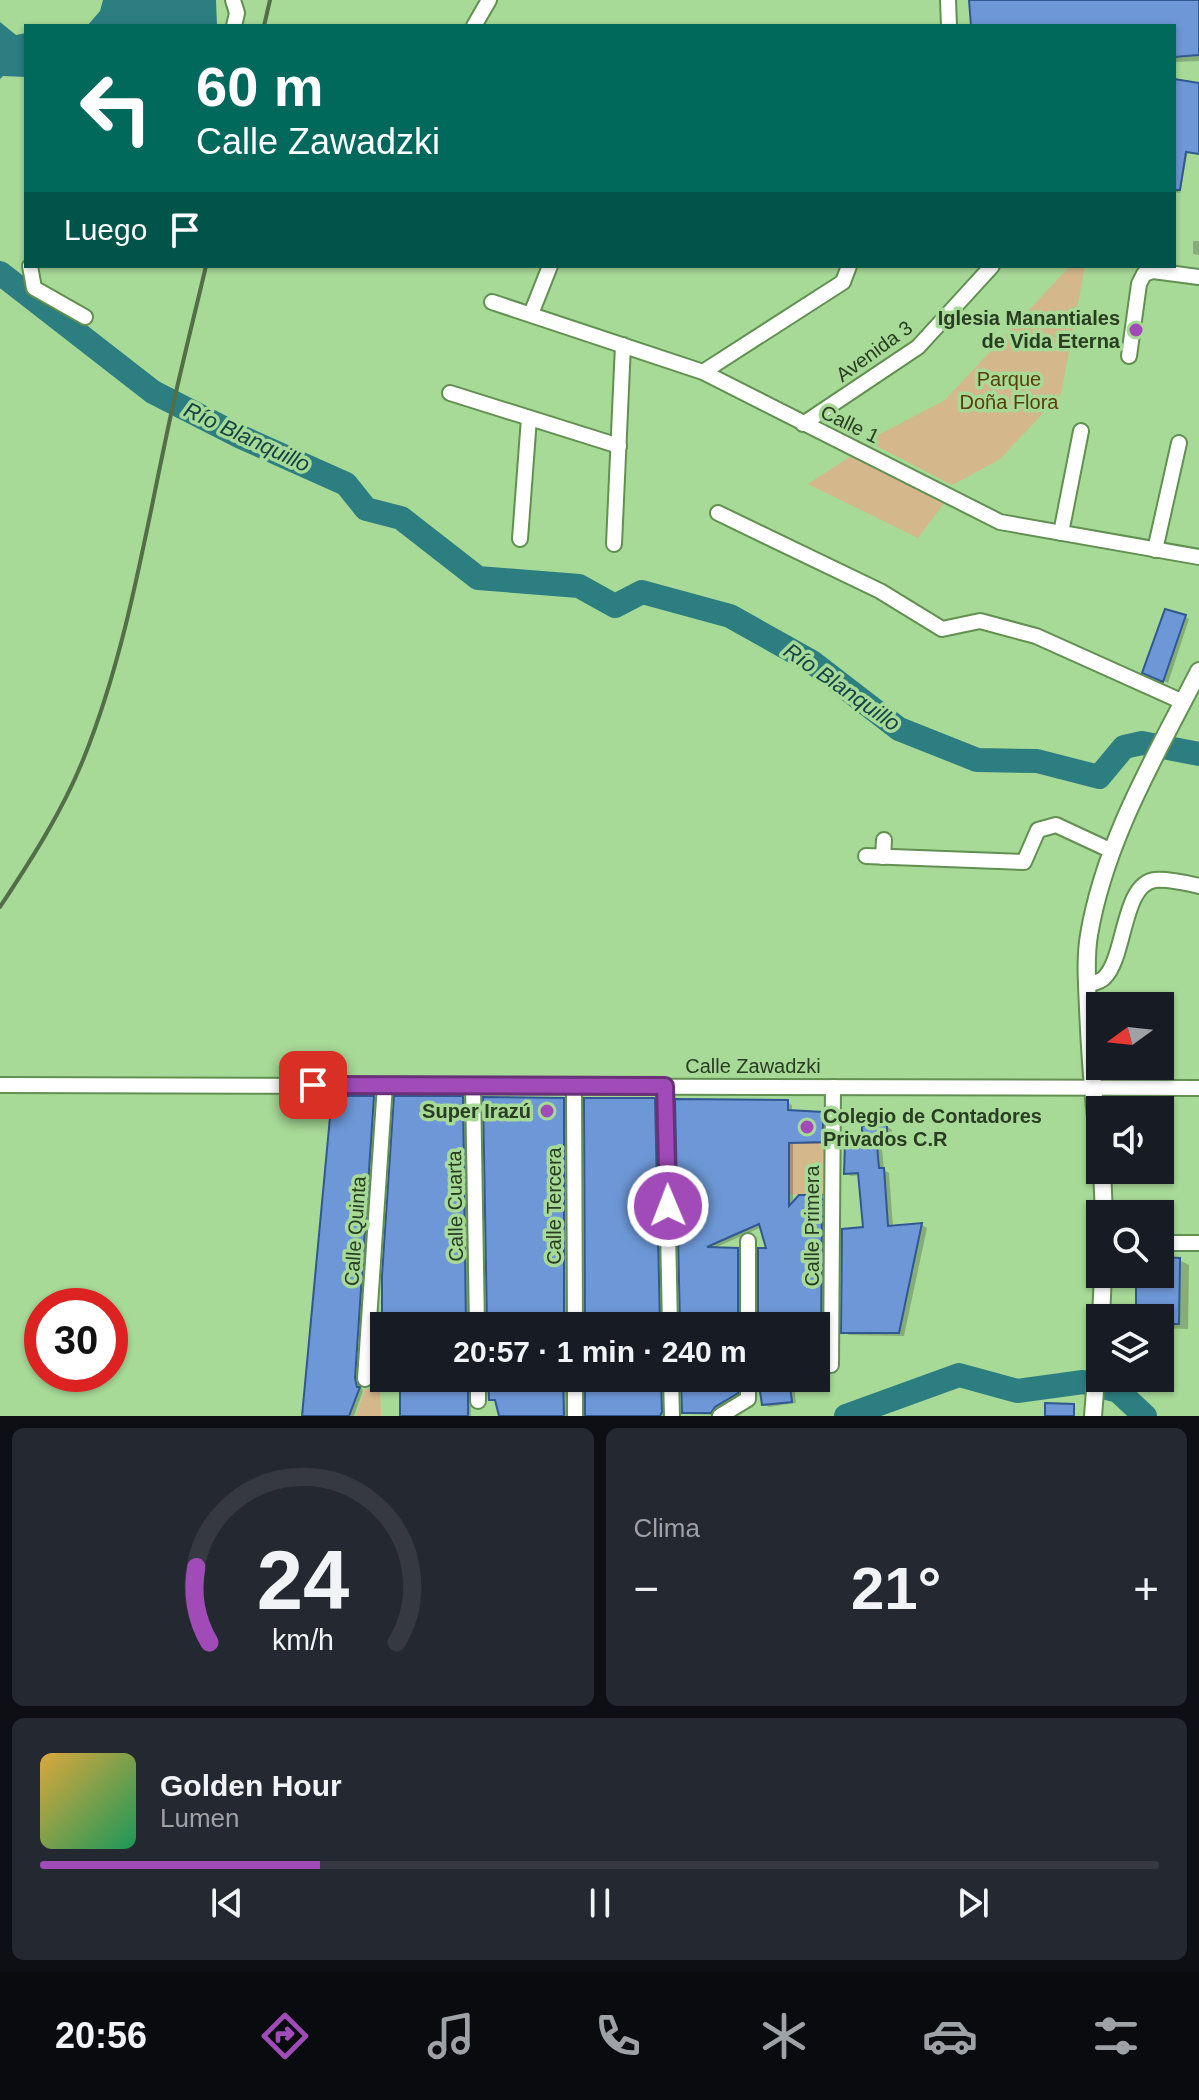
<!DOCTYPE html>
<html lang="es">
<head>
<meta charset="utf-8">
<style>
  body { margin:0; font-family:Arial,sans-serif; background:#242831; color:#f1f3f6; height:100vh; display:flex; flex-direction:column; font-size:30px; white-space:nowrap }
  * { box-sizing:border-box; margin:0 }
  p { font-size:26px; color:#9ea1a6 }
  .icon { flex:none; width:44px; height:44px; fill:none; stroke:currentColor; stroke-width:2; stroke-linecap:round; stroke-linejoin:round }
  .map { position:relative; height:1416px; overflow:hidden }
  .panel { display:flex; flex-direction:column; gap:12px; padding:12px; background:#0d0f14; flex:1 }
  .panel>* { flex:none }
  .hud { position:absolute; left:24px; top:24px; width:1152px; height:244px; border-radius:0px; box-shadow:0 2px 6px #0004; background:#00695c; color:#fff; overflow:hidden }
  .needle { width:52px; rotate:255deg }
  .buttons { position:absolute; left:1086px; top:992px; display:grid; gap:16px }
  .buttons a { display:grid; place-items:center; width:88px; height:88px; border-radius:0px; background:#171b24; box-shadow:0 2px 6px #0004; font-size:40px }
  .speed { position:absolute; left:24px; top:1288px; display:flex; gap:16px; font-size:40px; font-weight:700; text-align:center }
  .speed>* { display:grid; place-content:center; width:104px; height:104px; border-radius:50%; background:#171b24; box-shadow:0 2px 6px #0004; line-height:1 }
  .speed .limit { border:12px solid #d22; background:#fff; color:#111 }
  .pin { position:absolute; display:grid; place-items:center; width:68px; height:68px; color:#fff; margin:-34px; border-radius:16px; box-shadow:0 4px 12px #0006 }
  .me { position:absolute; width:88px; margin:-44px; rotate:359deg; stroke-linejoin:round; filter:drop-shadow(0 0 6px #0008) }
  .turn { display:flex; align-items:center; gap:28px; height:168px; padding:0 40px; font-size:36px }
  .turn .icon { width:104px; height:104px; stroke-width:2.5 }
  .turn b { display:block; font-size:56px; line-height:68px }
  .then { display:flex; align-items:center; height:76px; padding:0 40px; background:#0003; gap:16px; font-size:30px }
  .big { font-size:60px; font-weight:700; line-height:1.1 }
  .panel .card { flex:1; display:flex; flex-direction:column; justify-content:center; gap:12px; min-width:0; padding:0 28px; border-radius:12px; background:#242831 }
  .panel .dial { align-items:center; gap:0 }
  .dial svg { height:208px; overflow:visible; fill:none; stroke:#363941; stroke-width:7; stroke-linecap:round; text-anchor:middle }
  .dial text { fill:#f1f3f6; stroke:none }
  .song { display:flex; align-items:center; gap:24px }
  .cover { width:96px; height:96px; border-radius:12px; background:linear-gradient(135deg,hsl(40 70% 55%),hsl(150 70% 35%)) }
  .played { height:8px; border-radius:4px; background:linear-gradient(90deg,#a14bb9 25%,#363941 25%) }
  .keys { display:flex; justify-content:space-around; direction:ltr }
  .heat { display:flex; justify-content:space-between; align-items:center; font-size:44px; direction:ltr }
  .panel .tiles { flex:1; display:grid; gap:12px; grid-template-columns:1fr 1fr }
  .card:last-child { grid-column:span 2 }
  .trip { position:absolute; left:370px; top:1312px; width:460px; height:80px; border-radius:0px; background:#171b24; box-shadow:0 2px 6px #0004; font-weight:700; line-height:80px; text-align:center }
  .menu { display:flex; height:128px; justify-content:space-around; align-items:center; background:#090b0e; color:#9ea1a6 }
  .menu .icon { width:56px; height:56px }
  .menu .current { color:#a14bb9 }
  .menu b { font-size:36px; color:#f1f3f6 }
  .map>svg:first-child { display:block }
  .green { fill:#d4b78b }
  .water { fill:#2c7e81 }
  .shadow { fill:#0003 }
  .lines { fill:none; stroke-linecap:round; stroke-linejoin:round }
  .river { stroke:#2c7e81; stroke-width:24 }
  .building { fill:#6d97d6; stroke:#315891; stroke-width:2 }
  .minor-casing { stroke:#619051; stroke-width:18 }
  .major-casing { stroke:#619051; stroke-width:20 }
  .minor { stroke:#fff; stroke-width:14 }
  .major { stroke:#fff; stroke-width:16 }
  .rail { stroke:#526f48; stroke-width:4 }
  .route-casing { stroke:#693178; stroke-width:20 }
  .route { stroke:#a14bb9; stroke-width:14 }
  .poi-dot { fill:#a14bb9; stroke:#a7d997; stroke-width:3 }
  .labels { text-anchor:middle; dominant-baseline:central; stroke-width:7; stroke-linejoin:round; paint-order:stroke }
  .poi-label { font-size:20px; font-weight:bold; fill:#293d22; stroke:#a7d997; text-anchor:end }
  .street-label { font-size:20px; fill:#293d22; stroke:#a7d997 }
  .park-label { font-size:20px; fill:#5a3e07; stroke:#a7d997 }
  .water-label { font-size:22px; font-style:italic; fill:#134445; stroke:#a7d997 }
</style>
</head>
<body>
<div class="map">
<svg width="1199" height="1416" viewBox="0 0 1199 1416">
  <rect width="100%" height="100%" fill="#a7d997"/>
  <g class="green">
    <path d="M1070 266H1085L1061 394 999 460 952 485 867 441 945 400Z"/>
    <path d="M851 456 944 503 918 538 808 484Z"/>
    <path d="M826 1142 828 1195H789V1143Z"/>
    <path d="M365 1389 380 1390 381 1416H356Z"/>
  </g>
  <g class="water">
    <path d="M103 0H216L217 26H87L100 11Z"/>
    <path d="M0 22 16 35 26 33V77L3 76 0 79Z"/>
  </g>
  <g class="shadow">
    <path d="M971 0H1199V61L1174 62V26H973Z"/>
    <path d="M1174 81 1199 85V153L1188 151 1180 193 1174 192Z"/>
    <path d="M1193 241H1199V255L1193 254Z"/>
    <path d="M1185 617 1189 619 1168 683 1145 672Z"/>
    <path d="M374 1098 378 1100 359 1382 363 1391 354 1416H304Z"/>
    <path d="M463 1098 467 1101 470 1326H384V1378H471V1416H402V1391L382 1389 385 1275Z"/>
    <path d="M564 1100 568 1102V1326H489Z"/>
    <path d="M655 1100 660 1103 664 1326H587Z"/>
    <path d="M677 1101 787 1102 792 1105V1112L822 1113 827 1116V1144H793V1204L822 1197 827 1200 826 1349 818 1351 816 1371V1326H760L768 1250 762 1227 712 1249 737 1250 742 1253V1326H682Z"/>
    <path d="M886 1126 892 1130V1145L882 1148 884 1170 889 1173 893 1227 922 1225 927 1228 904 1336 849 1335 843 1332 865 1229 860 1175 851 1176 846 1173 864 1140Z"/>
    <path d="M1160 1259 1179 1260 1189 1265 1188 1329 1160 1328V1318H1138V1274H1160Z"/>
    <path d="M490 1378H567V1416H501L496 1401 491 1399Z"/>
    <path d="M587 1378H667L664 1416H590Z"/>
    <path d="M683 1378H743L742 1396 716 1415 689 1414 684 1412Z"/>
    <path d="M760 1378H793L796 1403 769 1407 764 1404Z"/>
  </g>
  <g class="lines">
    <g class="river">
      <path d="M0 273 153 392 241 437 346 484 366 509 401 518 478 578 579 586 615 606 642 592 730 616 812 662 899 729 977 760 1037 761 1099 777 1124 747 1142 743 1199 754"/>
      <path d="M846 1416 959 1375 1017 1391 1083 1382 1118 1391 1145 1416"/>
    </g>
  </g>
  <g class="building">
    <path d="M969 0H1199V55L1174 57V26H971Z"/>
    <path d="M1174 79 1199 83V154L1186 152 1180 190H1174Z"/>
    <path d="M1165 609 1186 615 1163 682 1142 673Z"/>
    <path d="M332 1096H374L355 1378 357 1387H360L349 1416H302Z"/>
    <path d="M394 1096H463L466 1326H382V1275Z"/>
    <path d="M483 1097 564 1098V1326H487Z"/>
    <path d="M584 1098H655L660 1326H585Z"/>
    <path d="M675 1099 788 1100V1110L823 1112V1142L789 1143V1206L799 1195H822L821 1349 816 1359V1326H758V1248H766L759 1224 707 1247 738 1248V1326H680Z"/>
    <path d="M887 1124V1142L877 1146 879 1168H884L888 1226 922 1223 899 1333H841L842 1229 863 1227 858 1173 844 1174 845 1143 862 1139V1126Z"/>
    <path d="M1160 1257 1180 1258 1179 1324H1160V1318H1136V1274H1160Z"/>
    <path d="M380 1378H468V1416H400V1390H380Z"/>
    <path d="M488 1378H563L564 1416H499L495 1400H489Z"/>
    <path d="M585 1378H661L662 1412 660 1416H585Z"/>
    <path d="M681 1378H738V1393L715 1407 711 1413H682Z"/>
    <path d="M758 1378H789L792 1402 762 1405Z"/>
    <path d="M1045 1403 1074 1404V1416H1045Z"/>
  </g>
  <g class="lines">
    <g class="minor-casing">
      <g id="minor">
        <path d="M233 0 237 13 234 26"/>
        <path d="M948 0 949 26"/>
        <path d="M474 26 489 0"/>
        <path d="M30 266 34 288 85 317"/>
        <path d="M492 302 703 372 1000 522 1199 557"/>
        <path d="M531 314 550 266"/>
        <path d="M1129 356 1139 284 1144 274 1153 271 1199 277"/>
        <path d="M703 372 843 282 849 266"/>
        <path d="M450 393 619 446"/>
        <path d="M803 424 918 347 992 266"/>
        <path d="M718 513 880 591 942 629 980 621 1036 636 1183 702"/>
        <path d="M1061 533 1081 431"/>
        <path d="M520 539 529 418"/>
        <path d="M614 544 623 345"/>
        <path d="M1155 550 1179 443"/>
        <path d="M866 856 1024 862 1038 830 1056 825 1112 851"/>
        <path d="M883 857 884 840"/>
        <path d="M1087 985C1093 983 1100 982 1104 978 1126 957 1122 884 1155 880 1168 879 1186 883 1199 886"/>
        <path d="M0 1085 1199 1088"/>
        <path d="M473 1085 477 1326"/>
        <path d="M574 1086 575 1326"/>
        <path d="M665 1086 670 1326"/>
        <path d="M1160 1243H1199"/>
        <path d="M748 1326V1241"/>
        <path d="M831 1365 833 1087"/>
        <path d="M478 1378V1401"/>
        <path d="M575 1378V1416"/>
        <path d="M671 1378 672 1416"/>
        <path d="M365 1379 385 1085"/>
        <path d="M720 1416 748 1399V1378"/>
      </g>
    </g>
    <g class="major-casing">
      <g id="major">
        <path d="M1100 1148C1093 1101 1090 1055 1088 1008 1087 984 1085 958 1089 935 1105 840 1156 755 1199 671"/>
        <path d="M1102 1170 1104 1214"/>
        <path d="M1101 1318 1103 1274"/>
        <path d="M1093 1416 1100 1328"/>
      </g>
    </g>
    <use href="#minor" class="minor"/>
    <use href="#major" class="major"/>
    <g class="rail">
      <path d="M264 26 270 0"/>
      <path d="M0 907C31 860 62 812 83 760 127 651 145 534 170 419 181 368 194 317 206 266"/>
    </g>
  </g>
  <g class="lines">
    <g class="route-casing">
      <path id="route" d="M313 1085 665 1086 668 1206"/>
    </g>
    <use href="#route" class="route"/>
  </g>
  <g class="poi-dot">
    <circle cx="1136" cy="330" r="8"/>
    <circle cx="547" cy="1111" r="8"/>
    <circle cx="807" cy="1127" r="8"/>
  </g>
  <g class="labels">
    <g class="poi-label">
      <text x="1120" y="318">Iglesia Manantiales<tspan x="1120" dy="23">de Vida Eterna</tspan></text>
      <text x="531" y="1111">Super Irazú</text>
      <text x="823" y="1116" text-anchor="start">Colegio de Contadores<tspan x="823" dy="23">Privados C.R</tspan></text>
    </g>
    <g class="street-label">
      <text transform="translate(874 351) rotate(-36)">Avenida 3</text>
      <text transform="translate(850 424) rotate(26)">Calle 1</text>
      <text x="753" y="1066">Calle Zawadzki</text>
      <text transform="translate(455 1206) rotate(-91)">Calle Cuarta</text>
      <text transform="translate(554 1206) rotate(-90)">Calle Tercera</text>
      <text transform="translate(812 1226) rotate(-90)">Calle Primera</text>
      <text transform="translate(355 1231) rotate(-86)">Calle Quinta</text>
    </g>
    <g class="park-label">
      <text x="1009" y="379">Parque<tspan x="1009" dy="23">Doña Flora</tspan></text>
    </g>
    <g class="water-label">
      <text transform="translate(247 437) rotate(25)">Río Blanquillo</text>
      <text transform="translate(842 687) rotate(35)">Río Blanquillo</text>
    </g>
  </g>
</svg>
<div class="buttons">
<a><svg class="needle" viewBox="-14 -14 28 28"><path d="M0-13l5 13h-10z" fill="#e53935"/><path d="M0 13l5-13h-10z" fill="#9ea1a6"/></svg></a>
<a><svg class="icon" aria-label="sound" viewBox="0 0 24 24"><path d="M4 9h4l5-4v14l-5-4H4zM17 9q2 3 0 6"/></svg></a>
<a><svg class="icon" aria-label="search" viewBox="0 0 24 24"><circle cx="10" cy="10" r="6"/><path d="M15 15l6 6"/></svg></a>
<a><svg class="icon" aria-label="layers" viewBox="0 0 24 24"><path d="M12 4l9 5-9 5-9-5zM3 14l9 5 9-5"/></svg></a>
</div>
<div class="speed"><div class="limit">30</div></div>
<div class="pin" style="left:313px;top:1085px;background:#d93025"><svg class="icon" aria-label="arrive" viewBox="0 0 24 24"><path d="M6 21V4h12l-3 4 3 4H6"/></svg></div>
<svg class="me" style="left:668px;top:1206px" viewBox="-20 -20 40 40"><circle r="17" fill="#a14bb9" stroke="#fff" stroke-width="3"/><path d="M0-11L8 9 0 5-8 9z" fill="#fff"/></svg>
<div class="trip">20:57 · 1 min · 240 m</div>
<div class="hud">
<div class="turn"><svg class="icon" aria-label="left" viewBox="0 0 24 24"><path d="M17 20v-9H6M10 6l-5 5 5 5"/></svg><div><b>60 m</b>Calle Zawadzki</div></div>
<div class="then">Luego<svg class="icon" aria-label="arrive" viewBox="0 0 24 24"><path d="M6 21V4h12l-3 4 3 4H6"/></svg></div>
</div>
</div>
<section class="panel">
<div class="tiles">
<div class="card dial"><svg viewBox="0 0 100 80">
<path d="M14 69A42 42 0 1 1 86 69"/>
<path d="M14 69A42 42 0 0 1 9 40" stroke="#a14bb9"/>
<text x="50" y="56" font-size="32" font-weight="700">24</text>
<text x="50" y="72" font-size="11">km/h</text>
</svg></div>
<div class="card"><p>Clima</p>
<div class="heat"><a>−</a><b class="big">21°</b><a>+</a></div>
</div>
<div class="card">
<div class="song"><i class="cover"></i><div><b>Golden Hour</b><p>Lumen</p></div></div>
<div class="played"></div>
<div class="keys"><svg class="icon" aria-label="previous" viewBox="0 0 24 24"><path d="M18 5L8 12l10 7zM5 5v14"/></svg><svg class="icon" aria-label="pause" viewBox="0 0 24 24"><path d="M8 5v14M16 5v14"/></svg><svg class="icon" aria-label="next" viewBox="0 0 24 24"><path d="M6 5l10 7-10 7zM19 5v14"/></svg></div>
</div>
</div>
</section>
<nav class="menu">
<b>20:56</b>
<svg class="icon current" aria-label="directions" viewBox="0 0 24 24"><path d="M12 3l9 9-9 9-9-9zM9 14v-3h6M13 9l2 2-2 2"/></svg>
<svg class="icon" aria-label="music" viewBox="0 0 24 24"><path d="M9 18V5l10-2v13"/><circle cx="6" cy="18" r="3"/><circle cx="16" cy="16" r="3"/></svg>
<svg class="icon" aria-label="phone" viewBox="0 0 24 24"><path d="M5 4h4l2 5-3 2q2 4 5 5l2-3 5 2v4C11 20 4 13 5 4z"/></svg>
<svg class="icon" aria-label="climate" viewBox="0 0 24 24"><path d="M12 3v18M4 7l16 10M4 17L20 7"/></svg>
<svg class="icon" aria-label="car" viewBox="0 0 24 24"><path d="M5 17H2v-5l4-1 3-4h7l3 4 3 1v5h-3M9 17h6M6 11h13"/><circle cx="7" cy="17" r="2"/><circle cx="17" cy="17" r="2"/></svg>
<svg class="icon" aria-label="filters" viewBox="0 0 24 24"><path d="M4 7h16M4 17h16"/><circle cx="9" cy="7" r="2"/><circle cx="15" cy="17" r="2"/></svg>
</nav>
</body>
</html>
